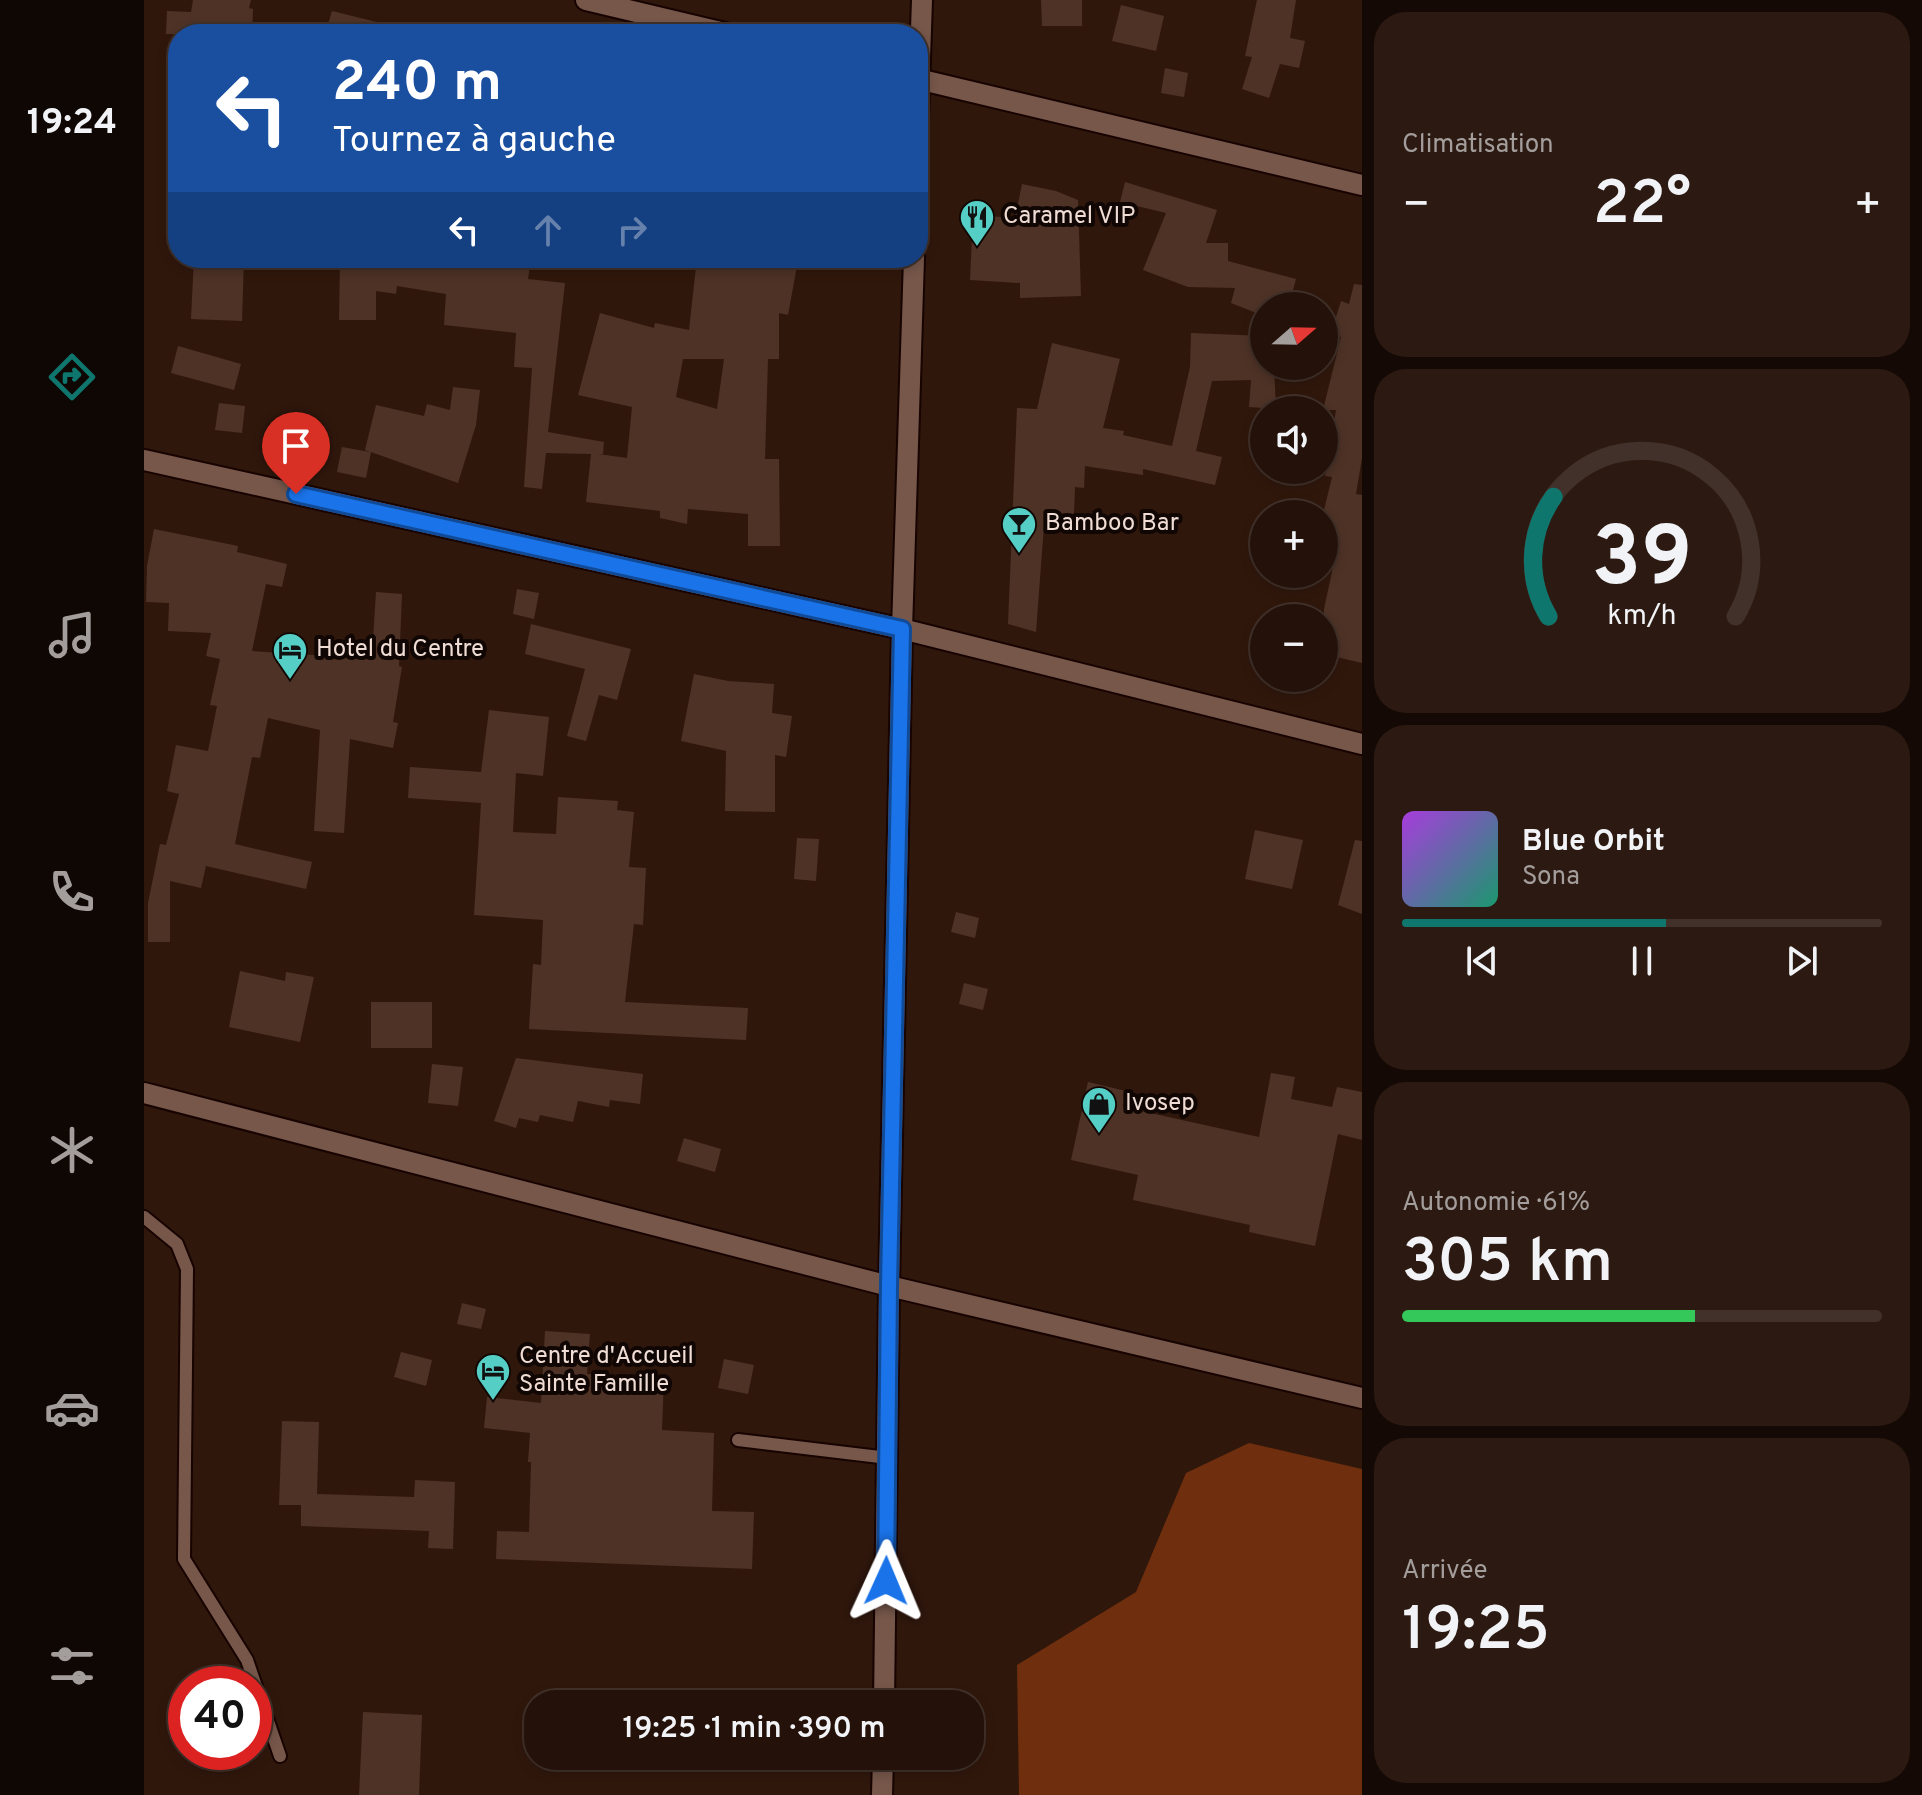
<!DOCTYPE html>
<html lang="fr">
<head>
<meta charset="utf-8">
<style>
  body { margin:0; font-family:Overpass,sans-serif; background:#2c1a12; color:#f1f3f6; height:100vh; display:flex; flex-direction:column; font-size:30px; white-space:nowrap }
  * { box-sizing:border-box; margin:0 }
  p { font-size:26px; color:#a39d9c }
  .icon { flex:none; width:44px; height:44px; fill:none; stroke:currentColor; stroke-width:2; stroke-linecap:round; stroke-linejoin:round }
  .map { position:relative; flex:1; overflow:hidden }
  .sheet { display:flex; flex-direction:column; gap:12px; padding:12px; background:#140905; width:560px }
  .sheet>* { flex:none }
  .banner { position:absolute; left:24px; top:24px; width:760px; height:244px; border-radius:32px; box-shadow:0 4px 12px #0003,0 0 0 2px #41312a; background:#1a4fa0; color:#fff; overflow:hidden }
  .needle { width:52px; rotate:70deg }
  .tools { position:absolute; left:1106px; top:292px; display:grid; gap:16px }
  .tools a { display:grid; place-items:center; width:88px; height:88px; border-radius:50%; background:#241109; box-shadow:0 4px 12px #0003,0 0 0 2px #41312a; font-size:40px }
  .speed { position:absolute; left:24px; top:1666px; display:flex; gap:16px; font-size:40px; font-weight:700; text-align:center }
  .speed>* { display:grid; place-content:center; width:104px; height:104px; border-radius:50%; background:#241109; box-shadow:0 4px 12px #0003,0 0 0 2px #41312a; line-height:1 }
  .speed .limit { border:12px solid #d22; background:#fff; color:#111 }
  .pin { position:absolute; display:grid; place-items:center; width:68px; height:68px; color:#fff; margin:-82px -34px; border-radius:50% 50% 50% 0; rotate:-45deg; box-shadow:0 0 8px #0007 }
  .pin .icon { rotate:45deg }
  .me { position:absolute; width:88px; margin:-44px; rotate:1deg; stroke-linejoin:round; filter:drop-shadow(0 0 6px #0008) }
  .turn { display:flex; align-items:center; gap:28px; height:168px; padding:0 32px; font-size:36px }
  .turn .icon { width:104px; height:104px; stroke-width:2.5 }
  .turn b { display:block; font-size:56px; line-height:68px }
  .lanes { display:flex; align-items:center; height:76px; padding:0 32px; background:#0003; justify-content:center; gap:40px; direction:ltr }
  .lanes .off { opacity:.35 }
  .big { font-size:60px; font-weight:600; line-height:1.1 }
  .sheet .card { flex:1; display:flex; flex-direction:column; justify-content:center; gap:12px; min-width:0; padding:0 28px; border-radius:32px; background:#2c1a12 }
  .sheet .dial { align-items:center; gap:0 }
  .dial svg { height:208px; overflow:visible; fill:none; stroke:#41312a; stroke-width:7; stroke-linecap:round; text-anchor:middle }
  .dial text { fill:#f1f3f6; stroke:none }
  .song { display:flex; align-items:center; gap:24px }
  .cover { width:96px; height:96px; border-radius:12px; background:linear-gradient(135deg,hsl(280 70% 55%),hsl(160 70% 35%)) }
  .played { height:8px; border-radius:4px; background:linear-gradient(90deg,#0f766e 55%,#41312a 55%) }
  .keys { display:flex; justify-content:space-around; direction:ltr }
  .heat { display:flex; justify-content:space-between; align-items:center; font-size:44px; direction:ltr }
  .charge { height:12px; border-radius:6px; background:linear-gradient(90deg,#34c759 61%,#41312a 0) }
  .trip { position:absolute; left:380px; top:1690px; width:460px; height:80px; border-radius:32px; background:#241109; box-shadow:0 4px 12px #0003,0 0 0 2px #41312a; font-weight:600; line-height:80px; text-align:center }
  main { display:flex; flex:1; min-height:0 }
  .dock { display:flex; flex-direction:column; width:144px; justify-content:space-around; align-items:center; background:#0e0704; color:#a39d9c }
  .dock .icon { width:56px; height:56px }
  .dock .current { color:#0f766e }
  .dock b { font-size:36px; color:#f1f3f6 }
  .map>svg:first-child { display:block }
  .forest { fill:#6f2f0e }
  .building { fill:#4e3226; fill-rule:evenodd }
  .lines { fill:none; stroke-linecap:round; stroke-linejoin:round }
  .service-casing { stroke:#170300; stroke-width:16 }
  .minor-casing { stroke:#170300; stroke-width:24 }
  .tertiary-casing { stroke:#170300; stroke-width:24 }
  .service { stroke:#76574a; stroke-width:12 }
  .minor { stroke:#76574a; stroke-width:20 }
  .tertiary { stroke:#76574a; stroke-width:20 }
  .route-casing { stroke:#114b97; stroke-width:20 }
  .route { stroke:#1a73e8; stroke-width:14 }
  .labels { text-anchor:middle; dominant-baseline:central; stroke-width:8; stroke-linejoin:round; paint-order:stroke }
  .poi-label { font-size:24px; fill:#efddd5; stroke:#100603; text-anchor:start }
</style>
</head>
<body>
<main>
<nav class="dock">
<b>19:24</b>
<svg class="icon current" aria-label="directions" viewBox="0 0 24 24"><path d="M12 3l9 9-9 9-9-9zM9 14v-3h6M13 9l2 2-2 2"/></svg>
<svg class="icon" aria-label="music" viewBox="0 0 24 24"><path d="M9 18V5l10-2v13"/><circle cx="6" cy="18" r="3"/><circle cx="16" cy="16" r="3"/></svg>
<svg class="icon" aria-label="phone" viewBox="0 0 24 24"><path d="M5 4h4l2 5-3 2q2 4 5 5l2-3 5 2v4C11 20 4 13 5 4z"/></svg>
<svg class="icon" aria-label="climate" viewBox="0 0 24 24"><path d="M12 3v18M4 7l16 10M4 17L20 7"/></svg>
<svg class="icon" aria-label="car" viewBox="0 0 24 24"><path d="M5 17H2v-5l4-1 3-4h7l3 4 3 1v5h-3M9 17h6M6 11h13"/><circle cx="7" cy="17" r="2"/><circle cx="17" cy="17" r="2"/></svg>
<svg class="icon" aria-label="filters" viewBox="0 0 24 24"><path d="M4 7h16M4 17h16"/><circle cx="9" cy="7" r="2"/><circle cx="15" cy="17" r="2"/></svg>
</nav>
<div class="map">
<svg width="1218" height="1795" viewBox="0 0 1218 1795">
  <rect width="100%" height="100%" fill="#30170c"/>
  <path class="forest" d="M1105 1443 1218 1469V1795H875L873 1665 992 1592 1042 1473Z"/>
  <g class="building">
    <path d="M49 0H107L105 8 109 9 108 34H22L23 11 47 12Z"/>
    <path d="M897 0H938V26H898Z"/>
    <path d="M1113 0H1152L1146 38 1161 41 1155 68 1136 64 1125 98 1098 89 1108 57 1101 56Z"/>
    <path d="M977 5 1020 16 1012 51 968 41Z"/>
    <path d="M188 11 249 26 248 34H181Z"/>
    <path d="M1021 68 1044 73 1040 97 1017 93Z"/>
    <path d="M981 182 1073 210 1062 243H1084V261L1152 279 1145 306H1120V316L1087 303 1091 288 1044 287 999 270 1022 213 976 202Z"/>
    <path d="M878 184 912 191 934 200 937 296 876 298V283L826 280 829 215 871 218Z"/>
    <path d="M50 258H100L98 321 47 319Z"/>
    <path d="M196 258H387L384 279 421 283 404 432 460 442 459 454H454L483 458 488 407 434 395 456 313 510 328 511 323 545 330 553 258H613L653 266 644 315 635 313V359H624L621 459H635L636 546H604V514L544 509 543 524 516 518V511L442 502 447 454 402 453 398 489 380 487 388 368 370 367 372 333 300 325 302 294 253 286 252 294 232 291V320H195ZM539 359H580L573 409 532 397Z"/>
    <path d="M1210 284 1218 285V458L1212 494 1218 495V663L1180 654V609L1189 567 1180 566V510L1188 477 1181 476 1192 410H1179L1197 337 1187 333 1197 301 1205 304Z"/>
    <path d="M1047 333 1120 336V366H1130L1132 409 1105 407 1107 380 1068 381 1052 451 1078 457 1071 485 999 469V475L941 466 940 488 931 487 930 514 901 512 892 632 864 624 873 408 893 409 908 343 976 359 959 428 980 431 979 435 1028 446 1046 367Z"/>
    <path d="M34 346 97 364 90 390 27 373Z"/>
    <path d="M309 387 336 390 332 425 314 483 227 452 222 478 193 472 198 447 226 452 221 450 232 405 280 416 283 404 306 410Z"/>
    <path d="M75 403 101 406 98 433 71 430Z"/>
    <path d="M127 422 160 430 154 457 120 449Z"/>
    <path d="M10 529 94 546 93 552 143 564 138 587 122 584 108 651 185 656V651L228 655 232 592 258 594 255 666 258 667 249 722 254 723 249 748 206 739 200 833 170 831 176 730 124 718 116 758 108 757 91 844 168 862 162 889 62 866 57 888 26 881V942H4V903L16 844 22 845 35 794 23 791 32 745 64 751 73 706 66 705 76 659 62 656 67 633 24 631 25 603 2 602 3 566Z"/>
    <path d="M373 589 395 593 390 619 369 614Z"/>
    <path d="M387 624 487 649 473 700 455 695 442 741 423 736 441 669 381 654Z"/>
    <path d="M550 674 584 681 630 684 628 713 648 716 642 757 631 755V812L581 811 582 751 537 741Z"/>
    <path d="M345 710 405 717 399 776 372 773 369 832 412 834 414 797 474 801 473 810 490 812 485 867 502 868 499 925 490 924 481 1002 604 1008 602 1040 385 1029 389 964 397 965 399 920 330 915 337 803 264 798 266 767 337 772Z"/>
    <path d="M1111 830 1159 840 1148 889 1101 879Z"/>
    <path d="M653 838 675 839 672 881 650 879Z"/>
    <path d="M1211 840 1218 841V914L1194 905Z"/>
    <path d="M812 912 835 918 831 938 807 932Z"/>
    <path d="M96 971 141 981 142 972 170 977 156 1042 85 1027Z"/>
    <path d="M820 983 844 989 839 1010 815 1004Z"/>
    <rect x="227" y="1002" width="61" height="46"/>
    <path d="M372 1058 499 1074 496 1104 466 1100 465 1107 434 1101 429 1122 396 1115 394 1122 375 1118 372 1128 350 1121Z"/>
    <path d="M288 1064 319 1067 314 1106 284 1103Z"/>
    <path d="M1127 1073 1151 1077 1147 1099 1188 1107 1193 1087 1218 1092V1140L1194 1134 1171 1246 1105 1232 1106 1225 989 1200 994 1175 927 1160 944 1082 982 1091 979 1107 1115 1137Z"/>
    <path d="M540 1138 577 1149 571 1172 533 1161Z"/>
    <path d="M318 1303 342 1309 337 1329 313 1324Z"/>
    <path d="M401 1331 446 1334 443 1374 520 1378 518 1430 570 1433 568 1511 610 1512 608 1569 352 1559 353 1531 385 1532 387 1462H384L386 1433 340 1428 343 1397 397 1403Z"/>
    <path d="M257 1352 288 1360 282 1386 250 1377Z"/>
    <path d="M580 1359 610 1365 604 1394 574 1388Z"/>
    <path d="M138 1421 175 1422 173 1494 270 1497 271 1480 311 1482 309 1549 284 1548 285 1531 157 1526V1505H135Z"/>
    <path d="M219 1712 278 1715 275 1795H215Z"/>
  </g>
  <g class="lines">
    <g class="service-casing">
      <g id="service">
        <path d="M0 1217 33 1244 43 1269 40 1559 103 1660 136 1756"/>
        <path d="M594 1440 744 1458"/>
      </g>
    </g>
    <g class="minor-casing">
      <g id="minor">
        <path d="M442 0 585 34"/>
        <path d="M774 79 1218 185"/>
        <path d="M0 460 758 629 1218 744"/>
        <path d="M0 1093 745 1286 1218 1398"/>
      </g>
    </g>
    <g class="tertiary-casing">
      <g id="tertiary">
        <path d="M774 117 778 0"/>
        <path d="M740 1704 745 1286 758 629 770 258"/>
        <path d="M738 1795 739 1756"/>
      </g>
    </g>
    <use href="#service" class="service"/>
    <use href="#minor" class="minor"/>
    <use href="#tertiary" class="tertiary"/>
  </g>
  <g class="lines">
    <g class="route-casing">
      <path id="route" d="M152 494 758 629 745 1286 742 1581"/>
    </g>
    <use href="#route" class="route"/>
  </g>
  <defs>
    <g id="restaurant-pin" transform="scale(1.8)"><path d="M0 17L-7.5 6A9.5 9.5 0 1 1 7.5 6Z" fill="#55cec5" stroke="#100603"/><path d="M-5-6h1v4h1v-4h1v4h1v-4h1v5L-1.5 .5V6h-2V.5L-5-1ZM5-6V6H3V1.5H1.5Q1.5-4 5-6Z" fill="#111"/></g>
    <g id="bar-pin" transform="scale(1.8)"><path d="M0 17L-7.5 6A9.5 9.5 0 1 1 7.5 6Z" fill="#55cec5" stroke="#100603"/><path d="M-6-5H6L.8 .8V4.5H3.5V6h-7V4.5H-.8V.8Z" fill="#111"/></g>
    <g id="hotel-pin" transform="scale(1.8)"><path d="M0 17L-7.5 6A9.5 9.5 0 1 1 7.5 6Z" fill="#55cec5" stroke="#100603"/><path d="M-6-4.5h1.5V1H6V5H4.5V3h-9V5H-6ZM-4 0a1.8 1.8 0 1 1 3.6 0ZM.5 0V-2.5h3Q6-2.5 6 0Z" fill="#111"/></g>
    <g id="shop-pin" transform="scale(1.8)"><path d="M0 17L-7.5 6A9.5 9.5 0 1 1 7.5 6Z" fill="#55cec5" stroke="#100603"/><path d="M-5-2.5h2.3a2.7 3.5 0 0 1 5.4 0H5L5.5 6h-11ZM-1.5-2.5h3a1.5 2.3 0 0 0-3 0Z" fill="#111"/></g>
  </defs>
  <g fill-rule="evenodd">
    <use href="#restaurant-pin" x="833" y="217"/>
    <use href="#bar-pin" x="875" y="524"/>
    <use href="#hotel-pin" x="146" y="650"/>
    <use href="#shop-pin" x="955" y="1104"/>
    <use href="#hotel-pin" x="349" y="1371"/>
  </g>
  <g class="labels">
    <g class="poi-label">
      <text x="859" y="217">Caramel VIP</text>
      <text x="901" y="524">Bamboo Bar</text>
      <text x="172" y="650">Hotel du Centre</text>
      <text x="981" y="1104">Ivosep</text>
      <text x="375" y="1357">Centre d'Accueil<tspan x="375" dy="28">Sainte Famille</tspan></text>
    </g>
  </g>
</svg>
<div class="tools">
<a><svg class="needle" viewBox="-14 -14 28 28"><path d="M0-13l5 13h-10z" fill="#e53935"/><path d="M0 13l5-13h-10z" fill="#a39d9c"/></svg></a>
<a><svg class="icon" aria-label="sound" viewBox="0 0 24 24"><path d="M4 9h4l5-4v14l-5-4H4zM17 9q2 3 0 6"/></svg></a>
<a>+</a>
<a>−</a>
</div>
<div class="speed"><div class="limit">40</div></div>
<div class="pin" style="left:152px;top:494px;background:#d93025"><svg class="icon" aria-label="arrive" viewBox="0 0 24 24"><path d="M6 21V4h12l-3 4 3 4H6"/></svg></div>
<svg class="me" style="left:742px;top:1581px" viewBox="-20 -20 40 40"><path d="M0-17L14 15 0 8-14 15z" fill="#1a73e8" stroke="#fff" stroke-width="4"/></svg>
<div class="trip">19:25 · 1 min · 390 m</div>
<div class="banner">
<div class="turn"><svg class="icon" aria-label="left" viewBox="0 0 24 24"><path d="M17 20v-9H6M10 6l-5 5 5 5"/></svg><div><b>240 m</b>Tournez à gauche</div></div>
<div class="lanes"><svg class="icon" aria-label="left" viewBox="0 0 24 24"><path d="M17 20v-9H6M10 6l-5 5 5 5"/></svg><svg class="icon off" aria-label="ahead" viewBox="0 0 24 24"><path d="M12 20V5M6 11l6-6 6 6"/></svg><svg class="icon off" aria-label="right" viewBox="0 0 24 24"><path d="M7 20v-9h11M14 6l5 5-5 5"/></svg></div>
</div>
</div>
<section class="sheet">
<div class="card"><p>Climatisation</p>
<div class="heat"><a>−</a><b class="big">22°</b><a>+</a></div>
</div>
<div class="card dial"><svg viewBox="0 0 100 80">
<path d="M14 69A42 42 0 1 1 86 69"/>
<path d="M14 69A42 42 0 0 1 16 23" stroke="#0f766e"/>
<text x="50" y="56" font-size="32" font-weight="700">39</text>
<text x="50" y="72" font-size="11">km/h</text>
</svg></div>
<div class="card">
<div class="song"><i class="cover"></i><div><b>Blue Orbit</b><p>Sona</p></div></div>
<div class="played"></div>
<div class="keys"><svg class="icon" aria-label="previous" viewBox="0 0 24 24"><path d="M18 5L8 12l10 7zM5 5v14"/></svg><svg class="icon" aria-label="pause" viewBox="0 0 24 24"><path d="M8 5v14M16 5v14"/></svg><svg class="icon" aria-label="next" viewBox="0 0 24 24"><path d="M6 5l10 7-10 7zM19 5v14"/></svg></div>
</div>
<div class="card"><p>Autonomie · 61%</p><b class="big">305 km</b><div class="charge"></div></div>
<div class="card"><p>Arrivée</p><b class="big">19:25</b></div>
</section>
</main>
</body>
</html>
